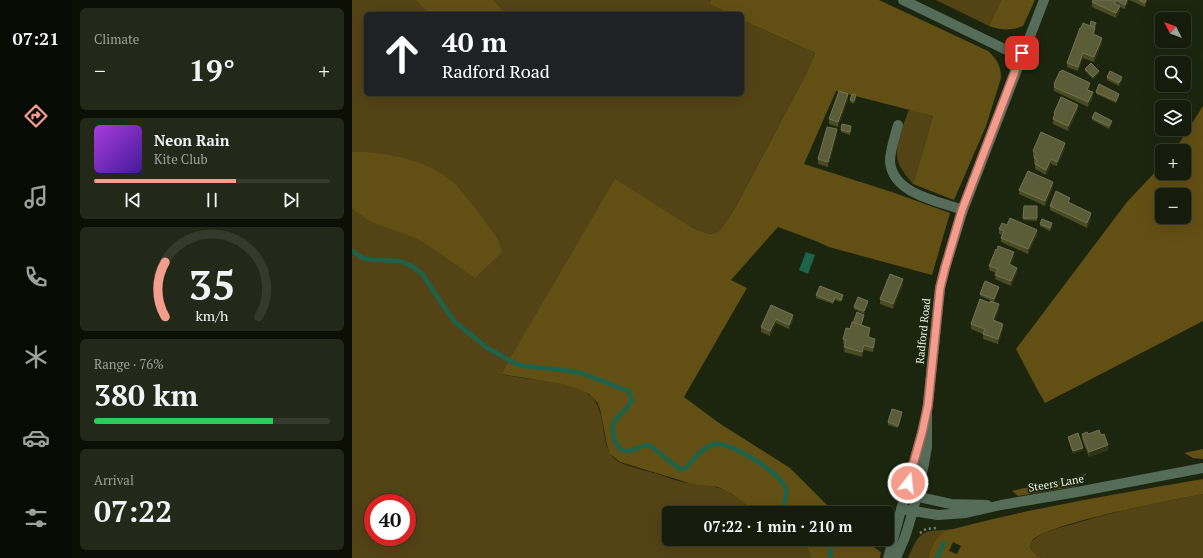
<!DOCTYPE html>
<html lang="en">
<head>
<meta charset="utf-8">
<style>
  body { margin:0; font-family:"PT Serif",serif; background:#222919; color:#f1f3f6; height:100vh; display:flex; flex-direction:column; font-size:15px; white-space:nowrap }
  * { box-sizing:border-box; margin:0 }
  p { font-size:13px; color:#9da19d }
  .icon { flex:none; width:22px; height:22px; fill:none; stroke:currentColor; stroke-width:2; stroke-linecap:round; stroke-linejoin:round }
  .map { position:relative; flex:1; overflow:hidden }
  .panel { display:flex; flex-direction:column; gap:8px; padding:8px; background:#0c0f06; width:280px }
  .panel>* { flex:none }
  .hud { position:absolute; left:12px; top:12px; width:380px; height:84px; border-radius:6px; box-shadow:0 4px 16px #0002,0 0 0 1px #343a2c; background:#202124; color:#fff; overflow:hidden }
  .needle { width:26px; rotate:312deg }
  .controls { position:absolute; left:803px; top:12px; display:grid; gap:8px }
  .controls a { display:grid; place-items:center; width:36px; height:36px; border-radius:6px; background:#151c0b; box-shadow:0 4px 16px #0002,0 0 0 1px #343a2c; font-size:20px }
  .speed { position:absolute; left:12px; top:494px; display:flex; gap:8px; font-size:20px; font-weight:700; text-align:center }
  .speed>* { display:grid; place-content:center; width:52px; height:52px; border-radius:50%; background:#151c0b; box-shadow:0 4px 16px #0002,0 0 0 1px #343a2c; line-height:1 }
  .speed .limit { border:6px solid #d22; background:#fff; color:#111 }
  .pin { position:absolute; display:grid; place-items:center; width:34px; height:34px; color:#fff; margin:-17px; border-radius:8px; box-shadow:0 2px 6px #0006 }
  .me { position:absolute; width:44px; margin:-22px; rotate:16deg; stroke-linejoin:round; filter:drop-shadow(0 0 3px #0008) }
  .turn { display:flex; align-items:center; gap:14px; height:84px; padding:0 12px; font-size:18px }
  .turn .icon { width:52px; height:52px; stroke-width:2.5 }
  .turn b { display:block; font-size:28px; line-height:34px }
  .big { font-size:30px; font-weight:700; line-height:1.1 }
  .panel .card { flex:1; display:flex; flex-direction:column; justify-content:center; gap:6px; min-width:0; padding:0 14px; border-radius:6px; background:#222919 }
  .panel .dial { align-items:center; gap:0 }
  .dial svg { height:104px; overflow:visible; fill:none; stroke:#343a2c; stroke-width:7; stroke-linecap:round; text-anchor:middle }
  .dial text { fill:#f1f3f6; stroke:none }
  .song { display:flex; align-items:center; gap:12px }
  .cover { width:48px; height:48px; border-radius:6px; background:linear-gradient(135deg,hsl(280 70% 55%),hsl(260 70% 35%)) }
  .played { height:4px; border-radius:2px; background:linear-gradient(90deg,#f49d8c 60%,#343a2c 60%) }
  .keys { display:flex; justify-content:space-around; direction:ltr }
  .heat { display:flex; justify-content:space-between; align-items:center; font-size:22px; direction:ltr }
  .charge { height:6px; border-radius:3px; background:linear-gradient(90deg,#34c759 76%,#343a2c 0) }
  .trip { position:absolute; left:310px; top:506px; width:232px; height:40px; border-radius:6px; background:#151c0b; box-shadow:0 4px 16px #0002,0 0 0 1px #343a2c; font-weight:700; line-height:40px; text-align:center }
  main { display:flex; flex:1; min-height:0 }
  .tabs { display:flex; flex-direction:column; width:72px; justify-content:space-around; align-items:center; background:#080b04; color:#9da19d }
  .tabs .icon { width:28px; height:28px }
  .tabs .active { color:#f49d8c }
  .tabs b { font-size:18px; color:#f1f3f6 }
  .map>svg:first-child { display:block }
  .green { fill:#534315; fill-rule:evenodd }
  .forest { fill:#624f14; fill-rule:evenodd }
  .water { fill:#1d634c }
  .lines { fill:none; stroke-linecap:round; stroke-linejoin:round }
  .stream { stroke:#1d634c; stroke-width:4.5 }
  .path { stroke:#7b8471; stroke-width:2.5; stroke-dasharray:2 3; stroke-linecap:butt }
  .minor { stroke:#556d58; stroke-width:10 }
  .wall { fill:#4a4a23 }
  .shaded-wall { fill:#303413 }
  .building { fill:#5b5c38; stroke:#717352 }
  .route-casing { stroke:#9f665b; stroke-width:10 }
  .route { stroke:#f49d8c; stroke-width:7 }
  .labels { text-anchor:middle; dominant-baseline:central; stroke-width:4; stroke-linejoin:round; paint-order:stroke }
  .street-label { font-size:11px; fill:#e8f0e1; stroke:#1c260f }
</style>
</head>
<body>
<main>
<nav class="tabs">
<b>07:21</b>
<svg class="icon active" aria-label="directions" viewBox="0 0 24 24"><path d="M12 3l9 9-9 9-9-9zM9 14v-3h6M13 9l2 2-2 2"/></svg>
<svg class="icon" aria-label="music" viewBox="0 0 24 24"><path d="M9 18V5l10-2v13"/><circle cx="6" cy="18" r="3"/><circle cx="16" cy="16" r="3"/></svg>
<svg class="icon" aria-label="phone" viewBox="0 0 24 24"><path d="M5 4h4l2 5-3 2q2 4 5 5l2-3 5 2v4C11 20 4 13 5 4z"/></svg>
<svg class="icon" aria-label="climate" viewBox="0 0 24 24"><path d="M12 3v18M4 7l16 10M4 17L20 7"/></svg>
<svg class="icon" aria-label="car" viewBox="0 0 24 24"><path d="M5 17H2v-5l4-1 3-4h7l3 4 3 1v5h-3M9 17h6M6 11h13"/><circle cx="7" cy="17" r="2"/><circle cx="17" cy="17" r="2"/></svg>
<svg class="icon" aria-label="filters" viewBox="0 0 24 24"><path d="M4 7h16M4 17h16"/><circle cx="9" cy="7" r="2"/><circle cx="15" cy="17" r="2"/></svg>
</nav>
<section class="panel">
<div class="card"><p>Climate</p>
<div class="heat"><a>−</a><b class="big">19°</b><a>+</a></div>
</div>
<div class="card">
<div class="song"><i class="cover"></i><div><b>Neon Rain</b><p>Kite Club</p></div></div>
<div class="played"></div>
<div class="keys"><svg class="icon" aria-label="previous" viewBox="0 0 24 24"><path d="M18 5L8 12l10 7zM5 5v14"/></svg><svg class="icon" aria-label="pause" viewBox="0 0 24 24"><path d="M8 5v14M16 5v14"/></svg><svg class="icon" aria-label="next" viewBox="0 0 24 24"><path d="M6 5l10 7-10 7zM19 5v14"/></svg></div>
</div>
<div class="card dial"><svg viewBox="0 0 100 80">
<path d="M14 69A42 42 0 1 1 86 69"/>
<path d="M14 69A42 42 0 0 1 14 27" stroke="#f49d8c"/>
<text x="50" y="56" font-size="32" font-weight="700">35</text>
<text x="50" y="72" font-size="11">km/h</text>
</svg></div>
<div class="card"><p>Range · 76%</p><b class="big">380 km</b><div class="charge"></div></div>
<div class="card"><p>Arrival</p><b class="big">07:22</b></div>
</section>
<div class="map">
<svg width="851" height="558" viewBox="0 0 851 558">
  <rect width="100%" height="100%" fill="#1c260f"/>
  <g class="green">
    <path d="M0 0H359L357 4 378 14H14V94H390V20L463 53 454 74 383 208 368 230 363 233 356 234 339 227 168 343 149 374C171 380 218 381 235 393 259 409 244 449 267 462 277 467 289 469 299 472 310 475 321 480 331 482 343 484 356 484 367 488 381 492 393 505 405 513H317V539H448L454 544 459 558H0ZM21 503H55V537H21Z"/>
    <path d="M584 0H649L637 26Z"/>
    <path d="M557 109 581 116 561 184C556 178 550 171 547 164 540 148 552 125 557 109Z"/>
    <path d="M851 494V558H689C683 554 677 550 679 542 690 531 707 528 721 524 764 511 807 502 851 494Z"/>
    <path d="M601 529C589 533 579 546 576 558H556C569 528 570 532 601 529Z"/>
  </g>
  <g class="forest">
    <path d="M64 0H141L154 14H77Z"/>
    <path d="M359 0H527L636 51C645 59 649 66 649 78L634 126 602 200 561 184 581 116 484 91 452 164 540 192 598 213 580 275 477 247 464 241 426 227 379 280 395 288 332 397 367 423 438 468 483 513H405L380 494 366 487 337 483 268 462 258 454 255 445 248 409 245 402 237 394 227 389 210 384 149 374 263 179 339 227 356 234 363 233 368 230 383 208 454 74 463 53 390 20V14H378L357 4Z"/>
    <path d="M649 0H683L671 26C658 31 649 30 637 26Z"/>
    <path d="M851 106V321L693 403 685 389 664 349 775 202 808 167 810 165V173H832V151H822ZM810 195H832V217H810Z"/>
    <path d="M0 152C34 151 81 161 105 186 114 196 122 207 130 217 137 228 148 238 150 251L147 255 123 278 71 242 54 234 27 225 16 220 2 210 0 208Z"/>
    <path d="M851 449V459L841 458 832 453Z"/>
    <path d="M734 474 725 486 666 496 660 491Z"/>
    <path d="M851 479V494C825 499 691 524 680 541 675 549 683 554 689 558H576C579 548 584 536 594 531 678 508 765 494 851 479ZM601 542 609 546 605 554 597 551Z"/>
    <path d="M448 539H510L529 552 528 558H459L454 544Z"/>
  </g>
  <path class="water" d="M454 252 463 255 456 274 447 270Z"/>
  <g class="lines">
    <g class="stream">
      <path d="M0 251 11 258 19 260 48 261 60 266 70 274 94 310 103 322 134 347 162 363 171 366 210 370 229 373 276 391 278 394 280 400C271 419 253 416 264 443 266 447 269 451 273 451 281 452 289 445 297 445L328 469H331L334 468C342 459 351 447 363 444 377 441 431 474 434 489 436 497 431 505 429 513"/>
      <path d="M478 539 479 545 478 558"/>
      <path d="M585 558 592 543"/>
    </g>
    <path class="path" d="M568 533 574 529 585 528"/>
    <g class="minor">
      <path d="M551 0 669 57"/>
      <path d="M546 125C543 136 538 150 538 161 540 194 586 201 611 210"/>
      <path d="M558 495 599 504 635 505"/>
      <path d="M549 509 586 515 614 513 649 505 725 492 851 468"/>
      <path d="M536 558 571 429"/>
      <path d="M544 558 553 537 561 511 572 464 575 447V412L588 288 593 268 611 210 692 0"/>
    </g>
  </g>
  <g class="wall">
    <path d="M776 0V2L773 9 768 7V11L764 18 740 7V2Z"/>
    <path d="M777 0H795V1L793 7Z"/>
    <path d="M744 26 743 28V32L742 35 750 43 742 62 731 58 726 71 715 67V63L729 28Z"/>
    <path d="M733 69 747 73 741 79 733 71Z"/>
    <path d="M755 77 770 80 767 86 755 80Z"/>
    <path d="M702 84 738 88 737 91 741 97 736 107 702 91Z"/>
    <path d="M744 92 767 96 764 103 744 94Z"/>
    <path d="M504 97 502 104 498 102V100Z"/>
    <path d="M496 99 486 127 477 124V119Z"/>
    <path d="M726 110 716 131 701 124 702 113Z"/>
    <path d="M740 118 760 123 757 129 740 120Z"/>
    <path d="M499 129 498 135 489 132V130Z"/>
    <path d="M485 134 476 167 466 164V159Z"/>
    <path d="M713 148 705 166 699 164 694 175 683 169V164L682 163V157L681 156V151Z"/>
    <path d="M701 187 693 206 667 194V190Z"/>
    <path d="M672 206H685V221L671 220Z"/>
    <path d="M698 206 739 218 735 228 698 210Z"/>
    <path d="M688 224 700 226 698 231 688 226Z"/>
    <path d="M647 229 685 235 676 254 649 242V238L650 235 647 234Z"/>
    <path d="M662 257 658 265 665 272 659 286 643 279 644 273 637 270V266Z"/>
    <path d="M551 284 541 309 528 304V299Z"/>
    <path d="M647 289 642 302 628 296V294Z"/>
    <path d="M464 295 491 298 489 302 483 300 481 304 464 298Z"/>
    <path d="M516 304 512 314 502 309V307Z"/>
    <path d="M419 305 441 320 437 329 424 323 418 336 409 332V327Z"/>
    <path d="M647 309 642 321 651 329 646 344 631 339V334L619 329V324Z"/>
    <path d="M512 317 509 325 518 333 517 337 523 344 521 352 512 350 510 357 492 352 493 344H491V339L501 323Z"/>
    <path d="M550 415 546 428 536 425V422Z"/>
    <path d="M730 434 749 435 756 450 737 457 730 439Z"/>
    <path d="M716 437 731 450 721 454 716 439Z"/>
  </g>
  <g class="shaded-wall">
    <path d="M775 0H776V2L773 9V5Z"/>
    <path d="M794 0H795V1L793 7V3Z"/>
    <path d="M768 6V11L764 18V13Z"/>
    <path d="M743 28V32L741 39V34Z"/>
    <path d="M750 38V43L742 62V57Z"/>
    <path d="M731 53V58L726 71V67Z"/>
    <path d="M747 71V73L741 79V77Z"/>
    <path d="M770 77V80L767 86V83Z"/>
    <path d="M738 83V88L735 95V90Z"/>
    <path d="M741 92V97L736 107V102Z"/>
    <path d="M496 94V99L486 127V122Z"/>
    <path d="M767 94V96L764 103V101Z"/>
    <path d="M726 105V110L716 131V126Z"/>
    <path d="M485 129V134L476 167V162Z"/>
    <path d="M713 143V148L705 166V162Z"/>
    <path d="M699 159V164L694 175V170Z"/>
    <path d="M701 182V187L693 206V201Z"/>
    <path d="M739 213V218L735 228V223Z"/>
    <path d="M685 230V235L676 254V249Z"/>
    <path d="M662 252V257L657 269V264Z"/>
    <path d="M665 268V272L659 286V281Z"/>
    <path d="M551 279V284L541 309V304Z"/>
    <path d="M647 287V289L642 302V299Z"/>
    <path d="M516 301V304L512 314V311Z"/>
    <path d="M647 304V309L641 325V320Z"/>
    <path d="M441 315V320L437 329V325Z"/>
    <path d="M424 319V323L418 336V331Z"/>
    <path d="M651 324V329L646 344V339Z"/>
    <path d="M518 328V333L516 341V337Z"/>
    <path d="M523 339V344L521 352V348Z"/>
    <path d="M512 345V350L510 357V352Z"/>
    <path d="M550 412V415L546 428V426Z"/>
    <path d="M756 445V450L737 457V452Z"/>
    <path d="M731 448V450L721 454V451Z"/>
  </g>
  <g class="building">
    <path d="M741 0H775L773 5 764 0 762 4 768 6 764 13 740 2Z"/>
    <path d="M787 0H794L793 3Z"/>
    <path d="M739 21 744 23 742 27 738 25Z"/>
    <path d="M731 23 743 28 741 34 750 38 742 57 731 53 726 67 715 63 728 28H729Z"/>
    <path d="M739 63 747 71 741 77 733 69Z"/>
    <path d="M710 70 738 83 735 90 741 92 736 102 702 87 703 85 702 84 708 71 709 72Z"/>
    <path d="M758 71 770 77 767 83 755 77Z"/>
    <path d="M747 84 767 94 764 101 744 92Z"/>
    <path d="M487 91 496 94 486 122 477 119Z"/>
    <path d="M500 94 504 95 502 101 498 100Z"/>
    <path d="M709 97 726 105 716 126 701 119 703 113H702Z"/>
    <path d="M743 112 760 121 757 126 740 118Z"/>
    <path d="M490 124 499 126 498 132 489 130Z"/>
    <path d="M475 127 485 129 476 162 466 159Z"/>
    <path d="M689 132 713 143 705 162 699 159 694 170 683 164 685 160 682 158 684 153 681 151Z"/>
    <path d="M676 171 701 182 693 201 667 190Z"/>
    <path d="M704 191 718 198 716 202 739 213 735 223 698 206Z"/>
    <path d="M672 206H685V218H671Z"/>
    <path d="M658 218 685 230 676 249 649 238 652 231 647 229 650 223 655 225Z"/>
    <path d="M690 219 700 223 698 228 688 224Z"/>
    <path d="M646 246 662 252 657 264 665 268 659 281 643 275 646 269 637 266 644 249 645 250Z"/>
    <path d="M538 274 551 279 541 304 528 299Z"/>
    <path d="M633 281 647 287 642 299 628 294Z"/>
    <path d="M468 286 491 295 489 300 483 297 481 302 464 295Z"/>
    <path d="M506 297 516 301 512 311 502 307Z"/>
    <path d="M628 299 638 303V301L647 304 641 320 651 324 646 339 631 334 633 329 619 324Z"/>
    <path d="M419 305 441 315 437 325 424 319 418 331 409 327Z"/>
    <path d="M505 312 512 315 509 325 501 323Z"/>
    <path d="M500 322 518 328 516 337 523 339 521 348 512 345 510 352 492 347 494 340 491 339 494 328 498 329Z"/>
    <path d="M540 409 550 412 546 426 536 422Z"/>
    <path d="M747 430 749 435 752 434 756 445 737 452 730 434 735 432 736 434Z"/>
    <path d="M726 433 731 448 721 451 716 437Z"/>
  </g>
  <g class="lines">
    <g class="route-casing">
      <path id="route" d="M556 483 570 433 576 405 588 288 593 268 610 210 670 53"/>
    </g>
    <use href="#route" class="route"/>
  </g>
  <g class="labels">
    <g class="street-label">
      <text transform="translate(571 331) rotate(-84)">Radford Road</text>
      <text transform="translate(704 483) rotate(-10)">Steers Lane</text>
    </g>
  </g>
</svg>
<div class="controls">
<a><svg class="needle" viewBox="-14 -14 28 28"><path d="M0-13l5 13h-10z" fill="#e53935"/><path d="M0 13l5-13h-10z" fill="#9da19d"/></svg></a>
<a><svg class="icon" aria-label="search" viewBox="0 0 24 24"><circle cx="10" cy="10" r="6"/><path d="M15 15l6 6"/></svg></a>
<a><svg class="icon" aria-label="layers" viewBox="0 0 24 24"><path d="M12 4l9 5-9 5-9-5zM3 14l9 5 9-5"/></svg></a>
<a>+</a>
<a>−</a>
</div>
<div class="speed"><div class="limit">40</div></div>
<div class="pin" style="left:670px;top:53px;background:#d93025"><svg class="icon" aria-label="arrive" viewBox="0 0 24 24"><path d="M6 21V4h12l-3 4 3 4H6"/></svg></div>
<svg class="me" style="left:556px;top:483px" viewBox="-20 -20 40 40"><circle r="17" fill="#f49d8c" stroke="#fff" stroke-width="3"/><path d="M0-11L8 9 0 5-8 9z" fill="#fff"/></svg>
<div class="trip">07:22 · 1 min · 210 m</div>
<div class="hud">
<div class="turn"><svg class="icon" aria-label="ahead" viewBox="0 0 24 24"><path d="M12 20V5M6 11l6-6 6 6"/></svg><div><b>40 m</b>Radford Road</div></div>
</div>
</div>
</main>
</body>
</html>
